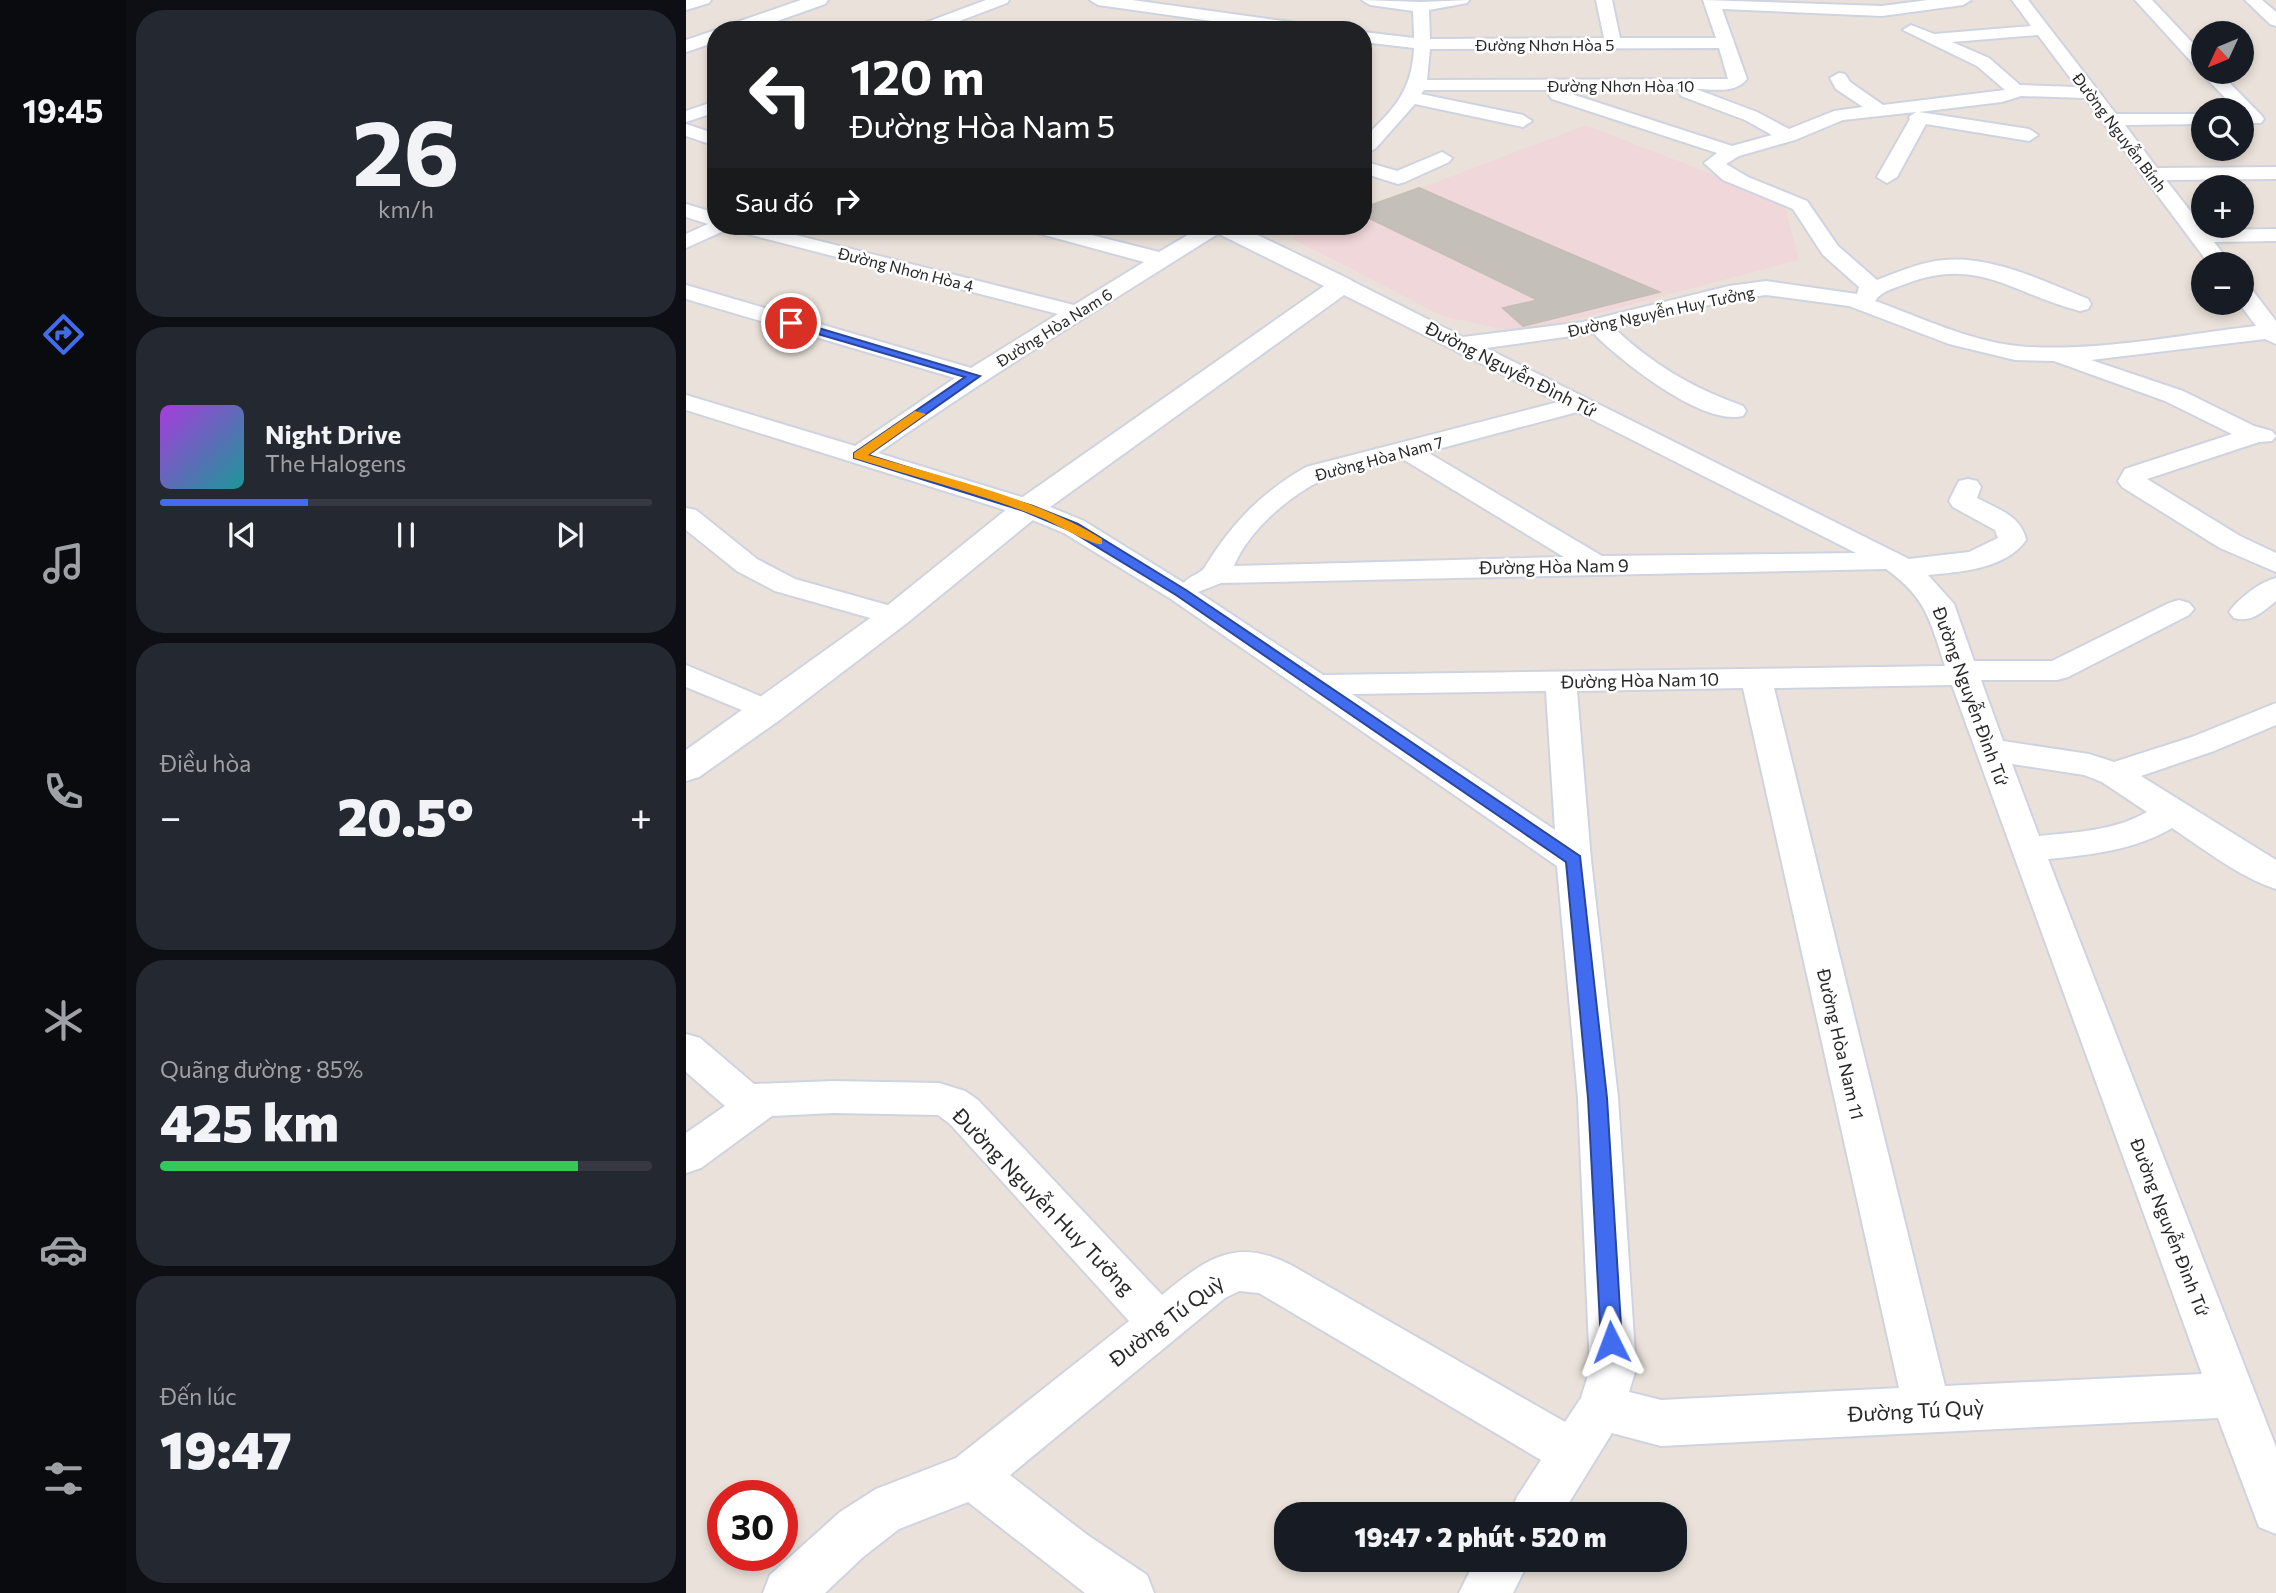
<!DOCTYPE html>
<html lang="vi">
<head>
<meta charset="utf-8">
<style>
  body { margin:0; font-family:Commissioner,sans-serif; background:#242831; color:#f1f3f6; height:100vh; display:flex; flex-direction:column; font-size:26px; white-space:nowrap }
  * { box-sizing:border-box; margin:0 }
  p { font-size:23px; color:#9ea1a6 }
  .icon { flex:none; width:38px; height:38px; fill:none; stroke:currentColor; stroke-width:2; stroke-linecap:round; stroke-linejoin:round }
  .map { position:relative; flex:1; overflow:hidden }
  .sheet { display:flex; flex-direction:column; gap:10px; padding:10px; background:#0d0f14; width:560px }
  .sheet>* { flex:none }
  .banner { position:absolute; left:21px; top:21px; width:665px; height:214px; border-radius:28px; box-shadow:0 4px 10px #0003; background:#202124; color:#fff; overflow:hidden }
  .needle { width:46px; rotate:226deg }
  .buttons { position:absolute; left:1505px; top:21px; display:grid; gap:14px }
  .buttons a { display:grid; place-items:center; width:63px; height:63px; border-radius:50%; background:#171b24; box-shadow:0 4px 10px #0003; font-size:35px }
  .speed { position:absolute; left:21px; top:1480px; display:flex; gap:14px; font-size:35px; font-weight:700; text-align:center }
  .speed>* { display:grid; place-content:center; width:91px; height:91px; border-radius:50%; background:#171b24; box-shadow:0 4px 10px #0003; line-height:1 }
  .speed .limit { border:10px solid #d22; background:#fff; color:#111 }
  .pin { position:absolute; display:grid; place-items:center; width:60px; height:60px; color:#fff; margin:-30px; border:4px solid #fff; border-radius:50%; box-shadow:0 2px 7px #0007 }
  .me { position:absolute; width:77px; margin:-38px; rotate:357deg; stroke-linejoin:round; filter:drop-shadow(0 0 5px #0008) }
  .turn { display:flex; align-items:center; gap:24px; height:147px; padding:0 28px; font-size:32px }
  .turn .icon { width:91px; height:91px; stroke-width:2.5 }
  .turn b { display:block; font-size:49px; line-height:60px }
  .then { display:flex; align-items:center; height:66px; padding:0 28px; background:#0003; gap:14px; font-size:26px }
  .big { font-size:52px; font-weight:800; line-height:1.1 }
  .sheet .tile { flex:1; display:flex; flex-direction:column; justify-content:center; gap:10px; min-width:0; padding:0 24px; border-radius:28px; background:#242831 }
  .sheet .dial { align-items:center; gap:0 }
  .dial b { font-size:91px; line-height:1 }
  .song { display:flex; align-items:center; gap:21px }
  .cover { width:84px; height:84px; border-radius:10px; background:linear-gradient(135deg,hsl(280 70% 55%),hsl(180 70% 35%)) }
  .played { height:7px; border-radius:4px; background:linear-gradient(90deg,#416cef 30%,#363941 30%) }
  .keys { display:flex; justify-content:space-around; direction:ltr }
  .heat { display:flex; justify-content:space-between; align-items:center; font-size:38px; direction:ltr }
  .charge { height:10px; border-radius:5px; background:linear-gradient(90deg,#34c759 85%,#363941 0) }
  .trip { position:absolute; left:588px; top:1502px; width:413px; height:70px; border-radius:28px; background:#171b24; box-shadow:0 4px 10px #0003; font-weight:800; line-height:70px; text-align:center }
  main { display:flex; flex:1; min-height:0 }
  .dock { display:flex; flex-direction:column; width:126px; justify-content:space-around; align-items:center; background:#090b0e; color:#9ea1a6 }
  .dock .icon { width:49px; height:49px }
  .dock .active { color:#416cef }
  .dock b { font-size:32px; color:#f1f3f6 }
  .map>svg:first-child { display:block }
  .medical { fill:#f0d7da }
  .building { fill:#c5bfba; stroke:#c4beb4; stroke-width:2 }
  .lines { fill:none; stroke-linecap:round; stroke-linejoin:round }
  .minor-casing { stroke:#cfd3e0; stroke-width:4 }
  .tertiary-casing { stroke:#cfd3e0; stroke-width:4 }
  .minor { fill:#fff; fill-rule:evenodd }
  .tertiary { fill:#fff; fill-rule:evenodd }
  .route { fill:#416cef; stroke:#2a469b; stroke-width:2 }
  .slow { fill:#f59e0b }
  .labels { text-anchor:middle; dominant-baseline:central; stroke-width:5; stroke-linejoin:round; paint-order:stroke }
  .far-street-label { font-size:16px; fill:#282828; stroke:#fff }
  .street-label { font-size:18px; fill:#282828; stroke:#fff }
  .near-street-label { font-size:21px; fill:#282828; stroke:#fff }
</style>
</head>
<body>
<main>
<nav class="dock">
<b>19:45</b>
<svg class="icon active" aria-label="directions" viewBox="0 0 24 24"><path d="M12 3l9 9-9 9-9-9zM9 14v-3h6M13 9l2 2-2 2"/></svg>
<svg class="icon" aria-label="music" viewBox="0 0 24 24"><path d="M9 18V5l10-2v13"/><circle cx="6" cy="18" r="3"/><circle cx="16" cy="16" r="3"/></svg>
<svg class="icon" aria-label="phone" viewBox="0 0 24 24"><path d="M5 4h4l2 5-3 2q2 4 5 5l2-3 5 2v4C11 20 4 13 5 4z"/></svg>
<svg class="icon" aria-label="climate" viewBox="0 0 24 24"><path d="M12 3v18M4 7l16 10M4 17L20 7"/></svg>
<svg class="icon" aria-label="car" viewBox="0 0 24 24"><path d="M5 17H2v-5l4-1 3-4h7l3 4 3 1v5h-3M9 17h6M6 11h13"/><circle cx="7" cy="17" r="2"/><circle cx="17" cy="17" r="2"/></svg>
<svg class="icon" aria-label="filters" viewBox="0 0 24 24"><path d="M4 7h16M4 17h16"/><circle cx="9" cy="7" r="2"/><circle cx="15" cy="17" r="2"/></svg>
</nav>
<section class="sheet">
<div class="tile dial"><b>26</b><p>km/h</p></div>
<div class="tile">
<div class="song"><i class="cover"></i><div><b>Night Drive</b><p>The Halogens</p></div></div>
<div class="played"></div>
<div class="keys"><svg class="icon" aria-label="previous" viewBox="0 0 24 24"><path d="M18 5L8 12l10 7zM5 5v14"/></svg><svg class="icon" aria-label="pause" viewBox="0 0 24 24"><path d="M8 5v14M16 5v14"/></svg><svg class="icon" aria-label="next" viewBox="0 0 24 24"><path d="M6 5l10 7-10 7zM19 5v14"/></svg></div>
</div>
<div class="tile"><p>Điều hòa</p>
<div class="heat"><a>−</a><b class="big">20.5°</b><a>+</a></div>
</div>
<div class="tile"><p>Quãng đường · 85%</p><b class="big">425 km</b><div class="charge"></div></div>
<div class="tile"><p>Đến lúc</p><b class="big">19:47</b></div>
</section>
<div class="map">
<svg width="1590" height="1593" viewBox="0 0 1590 1593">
  <rect width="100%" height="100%" fill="#eae2da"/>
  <path class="medical" d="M900 125 1098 202 1113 260 887 320 823 331 756 316 605 238 637 226H677V210Z"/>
  <path class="building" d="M733 188 824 228 973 292 837 326 817 308 852 300 677 215V208Z"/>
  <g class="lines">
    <g class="minor-casing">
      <g id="minor">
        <path d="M0 0H25L23 3 0 10Z"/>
        <path d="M300 0H323L321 3 250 30H226L228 27Z"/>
        <path d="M404 0H446L626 25 634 30H589L412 5Z"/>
        <path d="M676 0 735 2 783 0 781 3 743 10 744 39 918 38 910 0H926L934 38H1030L1017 0 1196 6 1242 0H1285L1277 5 1196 16 1036 9 1061 79C1049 94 1028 89 1010 89L1071 112 1103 129 1148 111 1177 107 1150 89 1144 78 1153 73 1159 74 1164 82 1197 105 1319 90 1291 66 1217 30 1225 25 1248 34 1345 26 1326 0H1342L1430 114H1517V124L1439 125 1471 168 1590 167V179L1480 180 1519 230 1590 229V241L1528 242 1545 264H1523L1399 98 1335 96 1316 102 1233 112 1343 129 1352 135 1343 141 1240 124 1211 177 1201 183 1191 177 1224 119 1223 117 1230 112 1157 120 1109 140 1053 156 1040 164 1062 177 1121 201 1152 246 1191 280C1212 272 1235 262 1258 260 1306 255 1359 282 1402 299L1405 304 1402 309 1394 311C1329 295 1293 256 1222 283 1210 288 1196 290 1189 301 1234 317 1283 341 1331 346 1408 353 1493 335 1570 326L1553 303H1556V285L1564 287 1590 321V344L1579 339 1405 360 1497 391 1568 426 1586 431 1590 436 1586 441 1573 442 1461 479 1554 536 1590 553V572L1534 548 1436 487 1432 481 1439 469 1546 434 1479 401 1368 361 1329 360 1263 344 1163 306 1080 295 1043 300 928 328C967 365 1007 388 1057 406L1060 411 1057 416C1016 426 935 361 907 333L800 348 1223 559 1283 552 1312 538 1309 530 1267 507 1263 501 1273 481 1282 479 1291 481 1295 487 1291 498C1311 509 1335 515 1340 540 1320 569 1274 572 1242 575L1268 604 1288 661H1366L1483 603 1493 600 1503 603 1508 609 1503 615 1382 677 1371 680H1295L1317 741 1403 754 1428 762 1506 737 1590 703V725L1528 751 1455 776 1590 860V889C1553 877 1518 849 1486 828 1449 850 1404 855 1362 859L1590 1447V1534L1573 1527 1532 1418 975 1446 926 1433 876 1514H824L831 1497 855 1460 573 1293 553 1291 539 1298 324 1475 400 1534 461 1575 468 1593H399L282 1502 213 1529 177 1557 139 1593H77L84 1575 154 1512 190 1489 270 1458 443 1321 264 1124 252 1115 147 1113 86 1116 15 1168 0 1173V1133L39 1106 0 1072V1034L14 1038 68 1084 147 1081 253 1083 279 1091 292 1100 476 1295C519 1260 549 1236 605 1265L879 1422 895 1398 904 1369 892 1098 871 866 485 599 378 533 332 514 0 410V395L169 446 269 378 0 299V285L285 368 372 314 42 229 0 248V234L22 224 0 217V204L30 213V226H74L388 305 458 262 340 230 337 226H370L473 252 517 226H541L538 230C422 303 305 375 192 453L352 502 398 521 498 583C504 575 515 574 519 567 545 524 576 492 620 467L872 402 648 290 645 285 648 280H664L777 337 897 322 1043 286 1080 281 1171 294 1173 287 1137 255 1107 209 1037 180 1018 163 1031 153 866 99 863 95 871 90H738L735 94 837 115 846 121 837 127 729 104 690 148 677 156V139C707 110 726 92 728 48L677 42V32L728 38V35L727 11 684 5ZM1352 35 1391 87 1334 85 1303 58 1266 42ZM1033 48 1042 79 741 80 744 49ZM994 89 995 96 1059 120 1086 135 1046 146 873 90ZM891 412 1170 553 916 556 741 452ZM715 458 878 557 548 566C562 531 603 496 636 480 660 468 690 465 715 458ZM1200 569C1241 598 1244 621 1259 666L637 675 512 592 535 583ZM1266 685 1516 1374 1259 1386 1088 688ZM1057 688 1213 1388 975 1400 943 1392 950 1369 932 1098 905 860 891 691ZM860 691 869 830 666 694ZM1326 764 1398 775 1416 782 1461 812C1428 831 1390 832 1353 836Z"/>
        <path d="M1449 0H1466L1517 54V69L1511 68Z"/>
        <path d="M1559 0H1576L1590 12V26L1584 24Z"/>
        <path d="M1517 69V72H1533L1575 115 1578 119 1575 123H1563L1556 116V110H1551L1518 76 1515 72Z"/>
        <path d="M30 101V112L0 122V111Z"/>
        <path d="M0 124 30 134V146L0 136Z"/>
        <path d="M756 152 766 158 763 162 719 182 712 184 677 173V161L711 171Z"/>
        <path d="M0 508 10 510 71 559 109 579 219 610 224 616 219 622 209 625 89 591 51 571 0 530Z"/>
        <path d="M1590 578V601C1576 612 1566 623 1548 618L1543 612C1553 598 1574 582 1590 578Z"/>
        <path d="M0 665 93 704 98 711 93 718 82 721 0 687Z"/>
        <path d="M790 1559H844L827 1593H773Z"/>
      </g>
    </g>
    <g class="tertiary-casing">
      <g id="tertiary">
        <path d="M115 0H142L139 4 66 30H38L40 26Z"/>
        <path d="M30 30V42L0 52V40Z"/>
        <path d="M523 226H553L665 280 669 285 665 290 353 515 221 623 95 719 13 777 0 781V750L197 609 331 501 638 286 527 231Z"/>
      </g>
    </g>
    <use href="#minor" class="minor"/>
    <use href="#tertiary" class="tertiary"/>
  </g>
  <path class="route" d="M101 321H109L294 376 182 455 347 506 392 524 500 590 894 856 921 1098 936 1342 933 1349 925 1352 918 1349 915 1342 902 1098 880 862 490 595 383 530 338 511 168 458V453L279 377 101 325Z"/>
  <path class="slow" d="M229 411 240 414 182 455C259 478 348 497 416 539V544C407 546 370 524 358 519 297 494 231 478 168 458V453Z"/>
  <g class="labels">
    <g class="far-street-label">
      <text x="859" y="44">Đường Nhơn Hòa 5</text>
      <text x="935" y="85">Đường Nhơn Hòa 10</text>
      <text transform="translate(1434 132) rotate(53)">Đường Nguyễn Bính</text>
      <text transform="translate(220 269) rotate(14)">Đường Nhơn Hòa 4</text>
      <text transform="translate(975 311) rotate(-12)">Đường Nguyễn Huy Tưởng</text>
      <text transform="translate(368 327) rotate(-32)">Đường Hòa Nam 6</text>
      <text transform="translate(693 458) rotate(-15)">Đường Hòa Nam 7</text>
    </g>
    <g class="street-label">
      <text transform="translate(825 369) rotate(27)">Đường Nguyễn Đình Tứ</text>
      <text transform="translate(868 566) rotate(-1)">Đường Hòa Nam 9</text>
      <text transform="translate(954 680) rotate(-1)">Đường Hòa Nam 10</text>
      <text transform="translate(1285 696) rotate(70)">Đường Nguyễn Đình Tứ</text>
      <text transform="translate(1155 1044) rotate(77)">Đường Hòa Nam 11</text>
      <text transform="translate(1484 1227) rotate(69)">Đường Nguyễn Đình Tứ</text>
    </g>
    <g class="near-street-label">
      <text transform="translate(358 1201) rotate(46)">Đường Nguyễn Huy Tưởng</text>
      <text transform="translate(480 1320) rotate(-37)">Đường Tú Quỳ</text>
      <text transform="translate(1230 1410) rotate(-3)">Đường Tú Quỳ</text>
    </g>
  </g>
</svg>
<div class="buttons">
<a><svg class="needle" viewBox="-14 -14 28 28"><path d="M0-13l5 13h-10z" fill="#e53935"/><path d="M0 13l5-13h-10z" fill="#9ea1a6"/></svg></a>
<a><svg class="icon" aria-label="search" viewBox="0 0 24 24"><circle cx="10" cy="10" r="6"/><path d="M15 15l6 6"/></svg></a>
<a>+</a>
<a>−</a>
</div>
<div class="speed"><div class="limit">30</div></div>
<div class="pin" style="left:105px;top:323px;background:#d93025"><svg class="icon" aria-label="arrive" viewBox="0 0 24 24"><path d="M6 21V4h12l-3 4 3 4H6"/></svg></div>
<svg class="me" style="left:925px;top:1342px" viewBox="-20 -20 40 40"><path d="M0-17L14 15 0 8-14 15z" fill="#416cef" stroke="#fff" stroke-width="4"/></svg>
<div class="trip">19:47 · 2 phút · 520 m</div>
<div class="banner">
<div class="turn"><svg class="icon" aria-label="left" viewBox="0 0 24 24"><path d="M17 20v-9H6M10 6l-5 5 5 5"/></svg><div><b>120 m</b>Đường Hòa Nam 5</div></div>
<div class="then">Sau đó<svg class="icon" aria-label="right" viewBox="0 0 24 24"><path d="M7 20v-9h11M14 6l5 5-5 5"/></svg></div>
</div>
</div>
</main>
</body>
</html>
